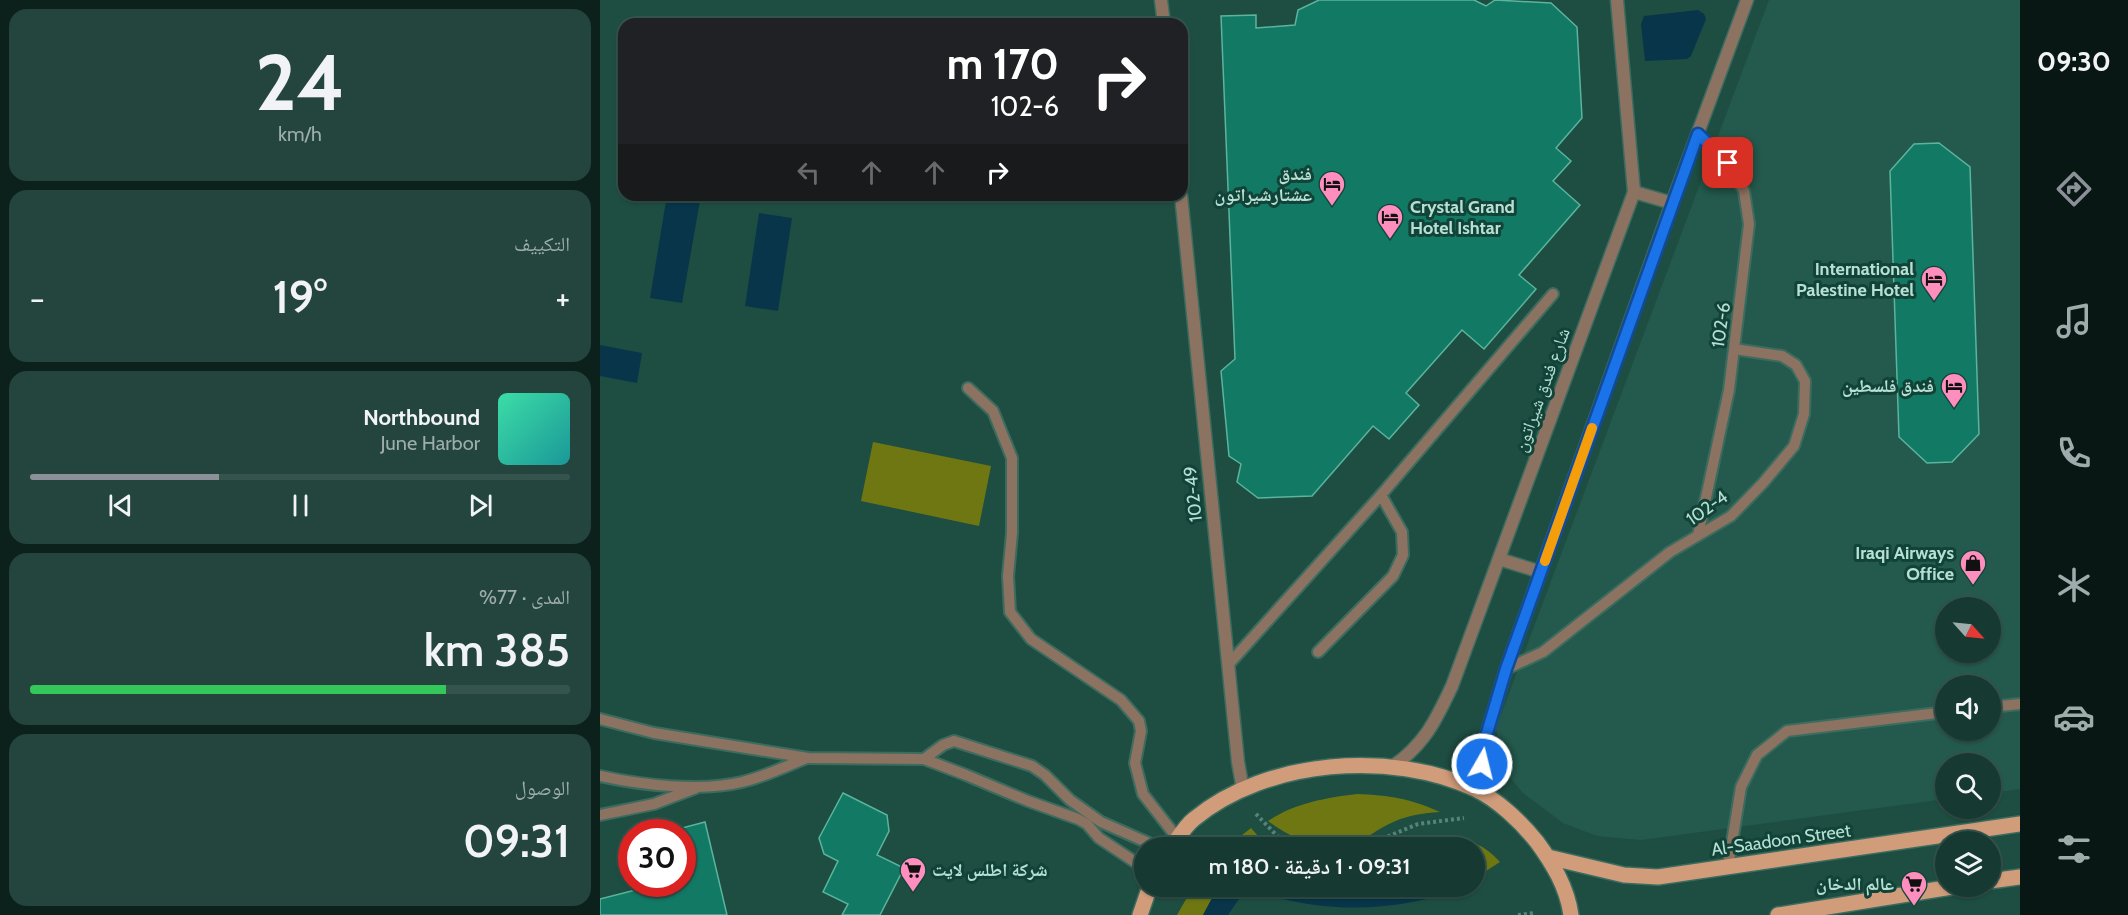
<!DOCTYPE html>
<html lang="ar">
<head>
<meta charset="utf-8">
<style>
  body { margin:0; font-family:Cabin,"Noto Naskh Arabic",sans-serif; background:#23453e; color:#f1f3f6; direction:rtl; height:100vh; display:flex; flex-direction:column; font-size:22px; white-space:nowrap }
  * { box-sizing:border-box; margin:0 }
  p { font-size:20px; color:#9eadac }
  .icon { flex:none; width:33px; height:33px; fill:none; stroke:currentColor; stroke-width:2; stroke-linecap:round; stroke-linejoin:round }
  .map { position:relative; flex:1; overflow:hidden; direction:ltr }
  .details { display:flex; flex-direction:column; gap:9px; padding:9px; background:#0c201c; width:600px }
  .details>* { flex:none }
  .guide { position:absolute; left:18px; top:18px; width:570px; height:183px; border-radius:18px; box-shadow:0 2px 4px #0004,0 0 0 2px #35544d; direction:rtl; background:#202124; color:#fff; overflow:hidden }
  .needle { width:39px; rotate:117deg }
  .buttons { position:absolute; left:1335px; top:597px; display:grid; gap:12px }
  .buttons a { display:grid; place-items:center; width:66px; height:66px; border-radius:50%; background:#163a32; box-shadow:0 2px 4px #0004,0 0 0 2px #35544d; font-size:30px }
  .speed { position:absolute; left:18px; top:819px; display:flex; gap:12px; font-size:30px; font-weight:700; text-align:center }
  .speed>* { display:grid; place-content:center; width:78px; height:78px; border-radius:50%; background:#163a32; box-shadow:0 2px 4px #0004,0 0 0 2px #35544d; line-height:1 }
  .speed .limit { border:9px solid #d22; background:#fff; color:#111 }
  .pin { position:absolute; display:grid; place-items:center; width:51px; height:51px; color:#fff; margin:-26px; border-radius:12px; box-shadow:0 3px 9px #0006 }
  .me { position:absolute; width:66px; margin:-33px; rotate:8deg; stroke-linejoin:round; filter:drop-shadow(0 0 4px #0008) }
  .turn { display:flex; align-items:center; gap:21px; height:126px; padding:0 30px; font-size:27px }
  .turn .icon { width:78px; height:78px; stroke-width:2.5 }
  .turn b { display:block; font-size:42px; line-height:51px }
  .lanes { display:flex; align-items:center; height:57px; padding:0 30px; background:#0003; justify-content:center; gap:30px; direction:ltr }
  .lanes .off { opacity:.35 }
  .big { font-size:45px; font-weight:600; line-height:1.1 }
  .details .tile { flex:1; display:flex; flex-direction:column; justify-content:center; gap:9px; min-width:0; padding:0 21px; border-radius:18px; background:#23453e }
  .details .dial { align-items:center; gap:0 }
  .dial b { font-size:78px; line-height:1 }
  .song { display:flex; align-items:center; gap:18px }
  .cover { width:72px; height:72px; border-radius:9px; background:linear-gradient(135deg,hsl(160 70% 55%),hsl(180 70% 35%)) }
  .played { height:6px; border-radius:3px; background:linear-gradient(90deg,#8c9099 35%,#35544d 35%) }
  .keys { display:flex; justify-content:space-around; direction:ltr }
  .heat { display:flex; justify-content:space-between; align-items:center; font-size:33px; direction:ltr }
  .charge { height:9px; border-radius:4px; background:linear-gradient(90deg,#34c759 77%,#35544d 0) }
  .trip { position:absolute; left:534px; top:837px; width:351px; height:60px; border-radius:30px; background:#163a32; box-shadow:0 2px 4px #0004,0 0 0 2px #35544d; font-weight:600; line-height:60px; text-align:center; direction:rtl }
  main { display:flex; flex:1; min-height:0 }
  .tab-bar { display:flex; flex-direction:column; width:108px; justify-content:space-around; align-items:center; background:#091714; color:#9eadac }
  .tab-bar .icon { width:42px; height:42px }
  .tab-bar .selected { color:#8c9099 }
  .tab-bar b { font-size:27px; color:#f1f3f6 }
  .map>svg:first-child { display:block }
  .built { fill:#245a4d; fill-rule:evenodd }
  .green { fill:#6f7713 }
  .water { fill:#083549 }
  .building { fill:#127964; stroke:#5bb49d; stroke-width:1.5 }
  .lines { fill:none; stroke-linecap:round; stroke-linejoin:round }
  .service-casing { stroke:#3c6b5f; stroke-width:14 }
  .minor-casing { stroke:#3c6b5f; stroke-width:15 }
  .primary-casing { stroke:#3c6b5f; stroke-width:18 }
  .path { stroke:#568478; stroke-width:4; stroke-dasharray:3 3; stroke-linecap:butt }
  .service { stroke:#8c7261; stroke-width:10 }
  .minor { stroke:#8c7261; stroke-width:12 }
  .primary { stroke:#d19c7a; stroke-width:15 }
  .route-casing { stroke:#114b97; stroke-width:15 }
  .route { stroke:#1a73e8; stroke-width:10 }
  .slow { stroke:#f59e0b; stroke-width:10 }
  .labels { text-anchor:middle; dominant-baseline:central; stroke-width:6; stroke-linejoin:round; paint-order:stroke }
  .poi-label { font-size:18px; font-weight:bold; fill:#b6e0d3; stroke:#124338; text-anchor:end }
  .street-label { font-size:18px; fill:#b6e0d3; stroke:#124338 }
</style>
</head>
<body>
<main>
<nav class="tab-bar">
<b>09:30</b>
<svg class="icon selected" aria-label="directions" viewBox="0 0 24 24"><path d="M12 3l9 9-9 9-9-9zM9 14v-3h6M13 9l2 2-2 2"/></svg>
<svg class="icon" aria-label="music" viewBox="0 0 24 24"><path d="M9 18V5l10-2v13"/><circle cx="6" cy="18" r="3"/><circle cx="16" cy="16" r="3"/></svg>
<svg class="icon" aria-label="phone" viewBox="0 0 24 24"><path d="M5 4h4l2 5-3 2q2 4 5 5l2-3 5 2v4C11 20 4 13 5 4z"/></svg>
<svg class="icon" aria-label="climate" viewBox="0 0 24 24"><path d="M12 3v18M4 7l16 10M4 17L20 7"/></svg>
<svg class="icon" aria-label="car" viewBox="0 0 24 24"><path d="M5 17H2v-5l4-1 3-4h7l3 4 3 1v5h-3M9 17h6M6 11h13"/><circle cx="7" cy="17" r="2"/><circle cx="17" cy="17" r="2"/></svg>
<svg class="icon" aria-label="filters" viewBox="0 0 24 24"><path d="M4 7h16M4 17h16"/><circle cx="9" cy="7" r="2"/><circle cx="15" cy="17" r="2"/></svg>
</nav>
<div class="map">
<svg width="1420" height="915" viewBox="0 0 1420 915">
  <rect width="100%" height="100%" fill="#1e4e42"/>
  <path class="built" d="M1169 0H1420V789L1391 793 1390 764H1346L1345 799 1041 840 997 836 963 823 923 793 902 768 896 728ZM1346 608H1390V652H1346ZM1346 686H1390V730H1346Z"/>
  <g class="green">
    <path d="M273 442 391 466 379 526 261 501Z"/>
    <path d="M757 794C789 795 811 799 840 812 821 813 804 816 787 825 777 830 768 837 759 841 727 854 693 840 668 821 695 803 725 798 757 794Z"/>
    <path d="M651 828 658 836 672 847H627Z"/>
    <path d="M834 835C860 836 883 842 900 862L875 878 877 870 874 848H785L802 840Z"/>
    <path d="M593 887H618L603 915H577Z"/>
  </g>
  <g class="water">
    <path d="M1098 10 1104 14 1106 19 1091 56 1087 59 1045 61 1041 24 1044 16Z"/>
    <path d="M67 195H101L82 303 50 298Z"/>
    <path d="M159 213 192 218 178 311 145 306Z"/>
    <path d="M0 345 42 353 37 383 0 376Z"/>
    <path d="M719 887 752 890 790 886 868 887C794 912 731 915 657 892L645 899H639L628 915H603L618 887Z"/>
  </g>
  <g class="building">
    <path d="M719 0H874L886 6 895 0 951 3 977 27 982 118 956 148 971 161 953 181 980 205 919 275 936 289 884 349 862 330 806 393 819 405 789 439 773 426 712 496 658 498 637 482 641 464 629 456 621 371 635 359 621 16 656 15V28L695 25 698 10Z"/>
    <path d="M1339 143 1370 167 1379 434 1352 462 1327 463 1299 437 1290 171 1314 144Z"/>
    <path d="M243 793 287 815 289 831 277 855 304 868 280 915H242L248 904 223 892 238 861 224 854 219 838Z"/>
    <path d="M105 822 127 915H0V899L59 884H82V828Z"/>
  </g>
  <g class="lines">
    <g class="service-casing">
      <g id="service">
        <path d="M1098 134 1128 163 1144 191 1149 224 1129 390 1098 535"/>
        <path d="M368 388 393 411 412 458V533L408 576 410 612 431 639 521 700 539 721 541 731 535 763 543 794 578 839"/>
        <path d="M718 652 793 576 803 555 802 532 781 495"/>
        <path d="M628 665 781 495 953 294"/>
        <path d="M906 669 943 652 1070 552 1131 516 1163 483 1194 446 1204 414 1205 381 1196 365 1182 356 1134 349"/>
        <path d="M1390 707 1420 704"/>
        <path d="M0 719 54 733 208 758 324 759 366 775 428 801 478 819 487 824 499 838 544 868"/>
        <path d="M324 759 343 745 354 741 432 766 445 775 470 800 501 822 560 848"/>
        <path d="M0 776C41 785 101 792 142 782 164 777 186 766 207 758"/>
        <path d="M0 815 54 804 96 788"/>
        <path d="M1128 867 1141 787 1157 755 1187 731 1346 712"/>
      </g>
    </g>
    <g class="minor-casing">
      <g id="minor">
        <path d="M561 0 564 24"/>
        <path d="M1034 192 1072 203"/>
        <path d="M581 195 638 762 643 790"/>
        <path d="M899 559 941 572"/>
        <path d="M792 767C825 744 836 720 852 686L1034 192 1017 0"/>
        <path d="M887 797 882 764 887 733 906 669 1072 203 1147 0"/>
      </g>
    </g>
    <g class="primary-casing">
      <g id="primary">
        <path d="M571 848C578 838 585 826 594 819 667 759 791 750 875 789 898 800 921 822 937 842 953 864 967 887 971 915"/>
        <path d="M948 857 1024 875 1058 877 1420 824"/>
        <path d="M1390 881 1420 877"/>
        <path d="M540 915 550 886"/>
        <path d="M1178 915 1358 886"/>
      </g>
    </g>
    <g class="path">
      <path d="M656 814 684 843 698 848"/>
      <path d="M760 848 818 824 864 818"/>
      <path d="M918 915 934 913"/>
    </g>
    <use href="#service" class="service"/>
    <use href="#minor" class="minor"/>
    <use href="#primary" class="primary"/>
  </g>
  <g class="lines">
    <g class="route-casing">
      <path id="route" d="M882 764 887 733 906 669 1098 134 1128 163"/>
    </g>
    <use href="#route" class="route"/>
    <path class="slow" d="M945 561 992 428"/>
  </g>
  <defs>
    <g id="hotel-pin" transform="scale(1.35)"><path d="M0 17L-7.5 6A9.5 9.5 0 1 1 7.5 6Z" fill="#fe8ebd" stroke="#124338"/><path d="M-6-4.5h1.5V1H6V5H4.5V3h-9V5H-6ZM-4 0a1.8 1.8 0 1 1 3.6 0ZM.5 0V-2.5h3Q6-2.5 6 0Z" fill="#111"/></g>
    <g id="shop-pin" transform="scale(1.35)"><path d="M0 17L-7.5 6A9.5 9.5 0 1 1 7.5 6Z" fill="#fe8ebd" stroke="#124338"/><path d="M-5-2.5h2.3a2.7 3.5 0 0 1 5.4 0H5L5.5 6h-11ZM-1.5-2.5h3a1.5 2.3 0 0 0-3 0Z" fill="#111"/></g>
    <g id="supermarket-pin" transform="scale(1.35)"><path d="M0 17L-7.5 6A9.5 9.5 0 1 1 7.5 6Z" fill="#fe8ebd" stroke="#124338"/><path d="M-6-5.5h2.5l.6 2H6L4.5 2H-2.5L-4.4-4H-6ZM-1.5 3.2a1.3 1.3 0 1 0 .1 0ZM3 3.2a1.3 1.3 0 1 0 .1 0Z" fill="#111"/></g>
  </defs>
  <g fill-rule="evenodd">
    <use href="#hotel-pin" x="732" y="184"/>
    <use href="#hotel-pin" x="790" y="217"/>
    <use href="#hotel-pin" x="1334" y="279"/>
    <use href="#hotel-pin" x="1354" y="386"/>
    <use href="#shop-pin" x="1373" y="563"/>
    <use href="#supermarket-pin" x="313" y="870"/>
    <use href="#supermarket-pin" x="1314" y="884"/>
  </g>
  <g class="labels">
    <g class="poi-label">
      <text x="712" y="174">فندق<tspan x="712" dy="21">عشتارشيراتون</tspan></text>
      <text x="810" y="207" text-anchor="start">Crystal Grand<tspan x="810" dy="21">Hotel Ishtar</tspan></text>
      <text x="1314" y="269">International<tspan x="1314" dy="21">Palestine Hotel</tspan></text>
      <text x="1334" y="386">فندق فلسطين</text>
      <text x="1354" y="553">Iraqi Airways<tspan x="1354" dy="21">Office</tspan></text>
      <text x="332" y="870" text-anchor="start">شركة اطلس لايت</text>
      <text x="1294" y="884">عالم الدخان</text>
    </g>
    <g class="street-label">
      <text transform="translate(1121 325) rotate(-82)">102-6</text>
      <text transform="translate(942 390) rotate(-70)">شارع فندق شيراتون</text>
      <text transform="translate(593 494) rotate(-96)">102-49</text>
      <text transform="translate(1107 508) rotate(-35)">102-4</text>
      <text transform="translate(1181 840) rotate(-8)">Al-Saadoon Street</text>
    </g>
  </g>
</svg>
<div class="buttons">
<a><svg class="needle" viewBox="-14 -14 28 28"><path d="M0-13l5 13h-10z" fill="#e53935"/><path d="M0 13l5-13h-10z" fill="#9eadac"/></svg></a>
<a><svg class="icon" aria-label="sound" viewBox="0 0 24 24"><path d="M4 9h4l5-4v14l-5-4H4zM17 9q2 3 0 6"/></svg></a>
<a><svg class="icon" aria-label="search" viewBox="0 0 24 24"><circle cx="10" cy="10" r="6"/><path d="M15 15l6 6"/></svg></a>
<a><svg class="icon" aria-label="layers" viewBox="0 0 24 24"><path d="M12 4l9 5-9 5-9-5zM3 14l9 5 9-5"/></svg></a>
</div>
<div class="speed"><div class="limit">30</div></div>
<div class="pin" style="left:1128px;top:163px;background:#d93025"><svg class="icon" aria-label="arrive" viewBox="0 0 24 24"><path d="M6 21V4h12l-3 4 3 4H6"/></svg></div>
<svg class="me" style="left:882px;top:764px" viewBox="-20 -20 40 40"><circle r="17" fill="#1a73e8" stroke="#fff" stroke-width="3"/><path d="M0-11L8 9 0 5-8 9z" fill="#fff"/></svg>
<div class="trip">09:31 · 1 دقيقة · 180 m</div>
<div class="guide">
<div class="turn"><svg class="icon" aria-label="right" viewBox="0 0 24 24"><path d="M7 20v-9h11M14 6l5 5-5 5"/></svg><div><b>170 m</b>102-6</div></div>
<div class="lanes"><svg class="icon off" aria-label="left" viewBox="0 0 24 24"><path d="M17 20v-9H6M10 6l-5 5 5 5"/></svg><svg class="icon off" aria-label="ahead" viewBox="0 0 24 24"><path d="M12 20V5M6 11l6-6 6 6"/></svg><svg class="icon off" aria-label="ahead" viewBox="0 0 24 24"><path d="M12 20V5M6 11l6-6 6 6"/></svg><svg class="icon" aria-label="right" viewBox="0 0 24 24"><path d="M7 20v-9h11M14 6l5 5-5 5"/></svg></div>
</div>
</div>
<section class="details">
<div class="tile dial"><b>24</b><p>km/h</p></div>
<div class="tile"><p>التكييف</p>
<div class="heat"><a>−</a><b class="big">19°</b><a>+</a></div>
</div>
<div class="tile">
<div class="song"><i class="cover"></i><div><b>Northbound</b><p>June Harbor</p></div></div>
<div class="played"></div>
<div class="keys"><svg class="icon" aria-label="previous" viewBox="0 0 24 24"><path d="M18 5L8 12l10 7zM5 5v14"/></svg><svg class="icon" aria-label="pause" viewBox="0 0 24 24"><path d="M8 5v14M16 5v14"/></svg><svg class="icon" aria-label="next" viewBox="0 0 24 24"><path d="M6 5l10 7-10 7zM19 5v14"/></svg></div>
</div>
<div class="tile"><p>المدى · 77%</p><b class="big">385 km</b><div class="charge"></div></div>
<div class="tile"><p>الوصول</p><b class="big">09:31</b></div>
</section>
</main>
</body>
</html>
